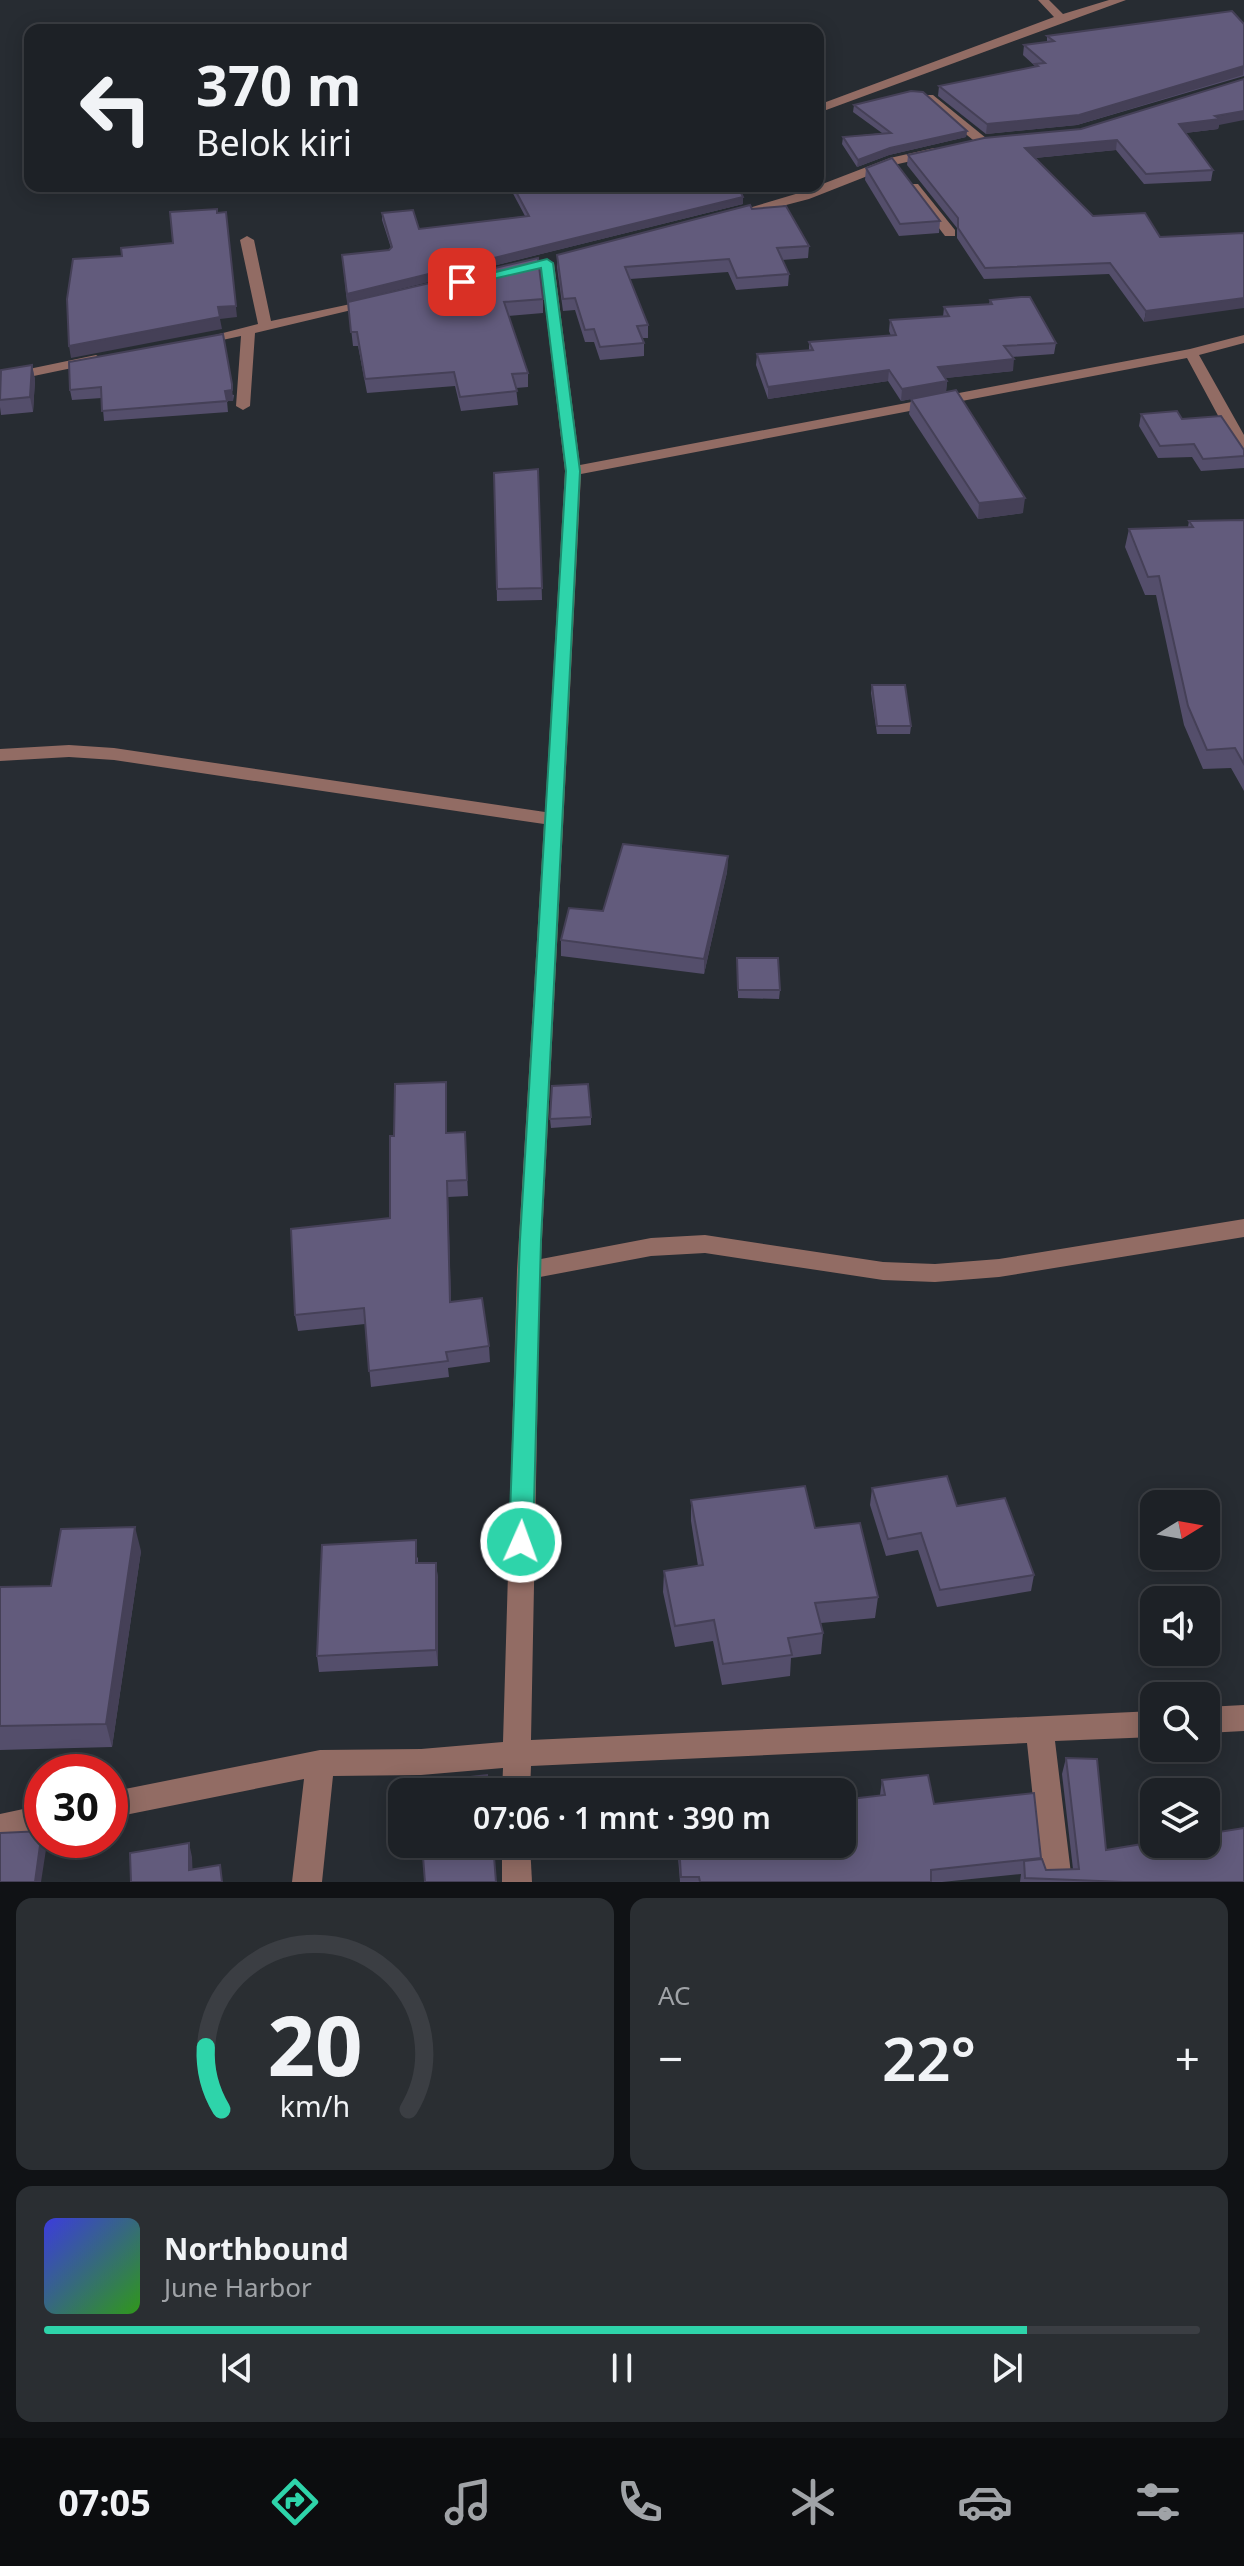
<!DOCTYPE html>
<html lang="id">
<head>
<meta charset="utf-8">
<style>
  body { margin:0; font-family:"Noto Sans",sans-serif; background:#2a2e32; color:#f1f3f6; height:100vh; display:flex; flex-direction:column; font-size:30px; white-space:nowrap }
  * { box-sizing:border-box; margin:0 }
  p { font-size:26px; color:#a0a3a7 }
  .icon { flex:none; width:44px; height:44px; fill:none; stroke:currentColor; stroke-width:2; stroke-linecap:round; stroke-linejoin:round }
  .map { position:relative; height:1882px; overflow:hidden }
  .drawer { display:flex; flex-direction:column; gap:16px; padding:16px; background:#101215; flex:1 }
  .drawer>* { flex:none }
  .banner { position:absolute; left:24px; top:24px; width:800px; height:168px; border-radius:16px; box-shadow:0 4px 20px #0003,0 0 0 2px #3b3e43; background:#1d2126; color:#f1f3f6; overflow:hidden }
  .needle { width:52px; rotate:79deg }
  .fabs { position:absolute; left:1140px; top:1490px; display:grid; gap:16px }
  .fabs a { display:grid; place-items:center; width:80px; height:80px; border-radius:16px; background:#1d2126; box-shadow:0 4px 20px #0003,0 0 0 2px #3b3e43; font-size:40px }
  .speed { position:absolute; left:24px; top:1754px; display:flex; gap:16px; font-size:40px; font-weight:700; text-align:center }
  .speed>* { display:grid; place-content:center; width:104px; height:104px; border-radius:50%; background:#1d2126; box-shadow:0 4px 20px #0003,0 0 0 2px #3b3e43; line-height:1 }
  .speed .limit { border:12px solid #d22; background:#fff; color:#111 }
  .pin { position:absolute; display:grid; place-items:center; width:68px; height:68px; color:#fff; margin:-34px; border-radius:16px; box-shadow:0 4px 12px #0006 }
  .me { position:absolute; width:88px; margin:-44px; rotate:2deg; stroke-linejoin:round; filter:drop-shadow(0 0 6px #0008) }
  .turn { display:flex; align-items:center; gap:28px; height:168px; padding:0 40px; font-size:36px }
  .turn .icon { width:104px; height:104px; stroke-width:2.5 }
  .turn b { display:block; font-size:56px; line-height:68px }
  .big { font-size:60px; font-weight:600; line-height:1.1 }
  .drawer .tile { flex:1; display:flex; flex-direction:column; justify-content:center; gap:12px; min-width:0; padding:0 28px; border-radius:16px; background:#2a2e32 }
  .drawer .dial { align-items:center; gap:0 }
  .dial svg { height:208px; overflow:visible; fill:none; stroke:#3b3e43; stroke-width:7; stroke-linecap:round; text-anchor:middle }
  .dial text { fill:#f1f3f6; stroke:none }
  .song { display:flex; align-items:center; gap:24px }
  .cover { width:96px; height:96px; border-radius:12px; background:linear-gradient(135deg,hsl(240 70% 55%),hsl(110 70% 35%)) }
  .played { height:8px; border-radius:4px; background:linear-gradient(90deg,#2ed4aa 85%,#3b3e43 85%) }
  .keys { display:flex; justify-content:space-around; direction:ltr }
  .heat { display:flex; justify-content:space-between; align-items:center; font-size:44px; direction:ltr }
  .drawer .tiles { flex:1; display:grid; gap:16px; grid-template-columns:1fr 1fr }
  .tile:last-child { grid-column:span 2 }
  .trip { position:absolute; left:388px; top:1778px; width:468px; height:80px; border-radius:16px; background:#1d2126; box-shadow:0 4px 20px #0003,0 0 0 2px #3b3e43; font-weight:600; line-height:80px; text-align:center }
  .dock { display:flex; height:128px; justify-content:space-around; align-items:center; background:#0c0d0f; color:#a0a3a7 }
  .dock .icon { width:56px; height:56px }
  .dock .on { color:#2ed4aa }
  .dock b { font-size:36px; color:#f1f3f6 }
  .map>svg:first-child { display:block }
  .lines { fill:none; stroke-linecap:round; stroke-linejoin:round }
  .minor { fill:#926c64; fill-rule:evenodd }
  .wall { fill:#544e6b }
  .shaded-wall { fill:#454057 }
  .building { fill:#625b7c; stroke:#454057; stroke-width:2 }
  .route { fill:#2ed4aa; stroke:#1e8a6e; stroke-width:2 }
</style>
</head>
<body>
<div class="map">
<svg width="1244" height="1882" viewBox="0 0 1244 1882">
  <rect width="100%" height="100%" fill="#272c32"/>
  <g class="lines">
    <g class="minor">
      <path d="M1038 0H1049L1063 14 1109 0H1126L818 113V105L1054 17Z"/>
      <path d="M925 95H933L986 138V144H978L925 101Z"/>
      <path d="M934 148 938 149V155L898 164 809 199 728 220 722 216 799 193 890 158Z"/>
      <path d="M910 184H918L955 230V236H945L910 190Z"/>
      <path d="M247 236 254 240 271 321 374 299 381 303 255 333 250 406 243 410 236 406 241 336 199 345 192 341 258 324 240 240Z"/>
      <path d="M547 259 554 263 580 465 1190 349 1244 335V343L1199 355 1244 435V454L1236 449 1187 358 581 474 541 1259 651 1238 705 1235 883 1262 935 1264 999 1259 1244 1219V1237L999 1277 935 1282 883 1280 705 1253 651 1256 540 1277 531 1740 1154 1711V1737L1055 1741 1072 1882H1042L1027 1743 531 1766 530 1792H502L503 1768 421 1775 333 1776 322 1882H292L304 1779 110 1818V1792L320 1750 421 1749 503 1742 517 1270 544 824 114 760 69 757 0 761V749L69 745 114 748 545 812 565 471 540 263Z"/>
      <path d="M96 355 103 359 101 362 0 383V375Z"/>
      <path d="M1244 1705V1731L1206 1733V1707Z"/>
      <path d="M42 1805V1833L0 1842V1814Z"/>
      <path d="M502 1844H530L532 1882H502Z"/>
    </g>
  </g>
  <g class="wall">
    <path d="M1244 24V76L1077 125 986 134 938 96 939 86 1035 67V66L1023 55 1024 45 1047 42V36Z"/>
    <path d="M854 105 967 131 966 137 889 155 857 167 842 144 843 137 882 133 853 112Z"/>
    <path d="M1219 125 1218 129 1185 133 1213 170 1211 181 1144 184 1116 150 1035 158 1093 216 1160 237 1144 322 1109 274 984 279 957 238V228L907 165 908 155 1081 129Z"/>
    <path d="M866 168 940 221 939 233 899 236 865 180Z"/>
    <path d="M509 186H738L743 204 347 302 342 255 389 250 391 248 382 220V213L419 229 525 216Z"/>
    <path d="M752 209 809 246 808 258 782 260 789 274 788 286 736 290 728 272 630 279 648 325V338H642L644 343V356L600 360 594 342H585L575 310 563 311 557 267V255Z"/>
    <path d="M543 299V313L508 316 528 373V387L516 388 518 405 461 411 455 386 367 393 358 346H353L348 302Z"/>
    <path d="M990 300 1056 343 1054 354 1012 357 1013 371 945 378 947 381 946 392 901 401 888 381 768 399 756 365 757 354 809 350V342L891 336 889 331 890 320 943 317 944 307 989 304Z"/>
    <path d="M69 362 234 395 233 401H227L228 412 104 421 102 398 72 400 70 390Z"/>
    <path d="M32 365 35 380 33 412 1 415 0 407V379Z"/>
    <path d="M911 399 1023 513 978 519 909 414Z"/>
    <path d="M1141 414 1182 419 1244 450V468L1201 471 1192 457 1158 458 1139 426Z"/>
    <path d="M538 469 542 600 497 601 494 473Z"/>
    <path d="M1244 520V791L1231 768 1203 769 1184 725 1156 595H1145L1125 547 1129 529 1188 527 1189 521Z"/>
    <path d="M872 685 911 726 910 734H877L871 693Z"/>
    <path d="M728 856 727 872 704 974 561 956V940L603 911Z"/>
    <path d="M737 958 780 990 779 999 738 998Z"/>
    <path d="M446 1082 447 1133 465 1132 468 1196 448 1197 451 1302 489 1346 490 1362 448 1368 449 1377 371 1387 365 1324 298 1331 295 1315 390 1218 394 1136Z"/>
    <path d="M591 1117V1125L551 1128 550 1119Z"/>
    <path d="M872 1488 957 1506 1034 1575 1031 1591 937 1607 918 1550 886 1556 870 1505Z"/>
    <path d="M691 1500 815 1528 878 1597 875 1618 821 1623 823 1633 821 1654 791 1658 790 1676 722 1685 713 1641 675 1647 663 1592 664 1571 698 1566 691 1521Z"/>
    <path d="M141 1551 112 1747 0 1750V1587L51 1586Z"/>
    <path d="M418 1557V1563H436L438 1579V1666L319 1672 317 1656Z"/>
    <path d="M1066 1758 1106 1850 1244 1882H1020L1021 1874 942 1882H680L677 1844H842L880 1795 882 1780 934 1804 1041 1859 1046 1870 1073 1869 1062 1774Z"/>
  </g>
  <g class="shaded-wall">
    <path d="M1244 66 1243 75 1077 125 986 134 987 124Z"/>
    <path d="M1244 111V120L1219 125 1218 129 1177 134 1179 124Z"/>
    <path d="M967 131 966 137 889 155 857 167 858 160 890 148Z"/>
    <path d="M1117 140 1116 150 1024 159 1025 148Z"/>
    <path d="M743 197V204L347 302V294Z"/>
    <path d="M226 212 237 317 220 319 222 329 71 358 69 346 218 307Z"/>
    <path d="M1244 298V308L1144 322 1146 311Z"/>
    <path d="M1014 359 1013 371 937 379 938 367Z"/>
    <path d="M32 365 35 380 33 412 30 397Z"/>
    <path d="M889 370 888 381 768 399V387Z"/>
    <path d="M947 381 946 392 901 401 902 389Z"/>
    <path d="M232 384 233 401H227L225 391Z"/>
    <path d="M1025 498 1023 513 978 519 979 503Z"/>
    <path d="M728 856 727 872 704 974V959Z"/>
    <path d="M446 1082 447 1098V1149L446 1133Z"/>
    <path d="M135 1527 141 1551 112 1747 106 1724Z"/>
    <path d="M436 1563 438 1579V1666L436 1650Z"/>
    <path d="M42 1834V1840H46L47 1843 41 1882H35Z"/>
    <path d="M189 1843 192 1857 193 1882 189 1870Z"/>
  </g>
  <g class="building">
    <path d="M1232 11 1244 24V66L1079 115 987 124 939 86 1038 66 1035 64 1045 63 1024 45 1054 41 1047 36Z"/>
    <path d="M1244 79V111L1215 116 1220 119 1179 124 1213 170 1146 174 1117 140 1025 148 1093 216 1145 213 1160 237 1244 233V298L1146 311 1110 263 985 268 958 228V218L908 155 984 138 1081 129Z"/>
    <path d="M911 91 923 92 967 131 890 148 858 160 843 137 891 133 854 105Z"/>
    <path d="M892 158 940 221 900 224 866 168Z"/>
    <path d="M513 186H738L743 197 347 294 342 255 389 250 392 247 382 213 413 210 419 229 529 216Z"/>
    <path d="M750 205 752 209 786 206 809 246 777 248 789 274 737 278 729 259 625 267 648 325 637 326 644 343 600 347 594 329 585 330 575 298 563 299 557 255Z"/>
    <path d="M217 209V213L226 212 236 306 218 307 220 317 69 346 67 299 73 259 122 256 121 248 173 243 170 212Z"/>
    <path d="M538 258 543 299 504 302 528 373 512 374 517 391 460 397 454 372 365 379 357 332H351L348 302Z"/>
    <path d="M1021 297H1030L1056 343 1004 346 1014 359 938 367 947 381 902 389 889 370 768 387 757 354 813 350 809 342 896 335 890 320 949 316 944 307 992 304 990 300Z"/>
    <path d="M223 334 232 384V390L225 391 227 401 102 411 101 387 70 390 69 362Z"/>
    <path d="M32 365 30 397 0 400 1 370Z"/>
    <path d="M956 390 1025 498 979 503 911 399Z"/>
    <path d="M1177 411 1182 419 1221 416 1244 450V456L1203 459 1194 444 1160 446 1141 414Z"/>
    <path d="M538 469 542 588 497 589 494 473Z"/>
    <path d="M1244 520V764L1235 748 1207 750 1188 706 1159 576 1148 577 1129 529 1193 527 1189 521Z"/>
    <path d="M872 685H905L911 726H877Z"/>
    <path d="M623 844 728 856 704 959 561 940 569 908 603 911Z"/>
    <path d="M737 958H778L780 990H738Z"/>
    <path d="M446 1082V1133L465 1132 467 1180 447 1181 450 1302 482 1298 489 1346 446 1352 448 1361 369 1371 364 1308 295 1315 291 1229 390 1218V1136H394L395 1084Z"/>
    <path d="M588 1084 591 1117 550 1119 552 1086Z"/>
    <path d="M947 1476 957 1506 1005 1498 1034 1575 940 1590 921 1533 888 1539 872 1488Z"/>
    <path d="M805 1486 815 1528 860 1523 878 1597 815 1603 823 1633 788 1638 792 1655 723 1664 714 1620 675 1626 664 1571 703 1565 691 1500Z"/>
    <path d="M135 1527 106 1724 0 1726V1587L51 1586 61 1529Z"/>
    <path d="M416 1540V1563H436V1650L317 1656 322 1545Z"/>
    <path d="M1066 1758 1097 1759 1106 1850 1154 1842V1844H1206V1834L1244 1828V1882H1123L1025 1878 1024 1861 1042 1859 1046 1870 1079 1869Z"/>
    <path d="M487 1775 488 1792H418L417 1783Z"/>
    <path d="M928 1775 934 1804 1034 1793 1041 1858 931 1870V1882H700L699 1877H681L679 1844H842V1800L885 1795 882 1780Z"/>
    <path d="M42 1831 35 1882H0V1833Z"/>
    <path d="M189 1843V1870L220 1865 222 1882H131L130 1853Z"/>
    <path d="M422 1844H493L496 1882H425Z"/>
  </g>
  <path class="route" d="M547 259 553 263 580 471 541 1240 533 1542 530 1549 521 1552 513 1549 509 1542 520 1240 566 471 541 268 462 286 456 282Z"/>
</svg>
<div class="fabs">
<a><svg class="needle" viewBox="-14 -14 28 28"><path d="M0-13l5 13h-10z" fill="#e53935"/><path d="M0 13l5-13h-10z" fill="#a0a3a7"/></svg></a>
<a><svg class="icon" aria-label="sound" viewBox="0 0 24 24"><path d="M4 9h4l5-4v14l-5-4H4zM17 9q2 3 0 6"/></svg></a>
<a><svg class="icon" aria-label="search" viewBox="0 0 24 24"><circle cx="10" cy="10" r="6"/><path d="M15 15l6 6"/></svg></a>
<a><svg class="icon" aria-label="layers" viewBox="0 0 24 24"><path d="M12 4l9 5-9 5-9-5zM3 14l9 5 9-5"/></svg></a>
</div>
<div class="speed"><div class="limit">30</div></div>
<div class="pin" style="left:462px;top:282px;background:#d93025"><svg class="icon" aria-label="arrive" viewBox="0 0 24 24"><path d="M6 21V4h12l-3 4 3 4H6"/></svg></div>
<svg class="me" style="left:521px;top:1542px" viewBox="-20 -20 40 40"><circle r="17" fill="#2ed4aa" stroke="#fff" stroke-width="3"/><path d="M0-11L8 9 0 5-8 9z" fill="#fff"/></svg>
<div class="trip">07:06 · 1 mnt · 390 m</div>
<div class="banner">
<div class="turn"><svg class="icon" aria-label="left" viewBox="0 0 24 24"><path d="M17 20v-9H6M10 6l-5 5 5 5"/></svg><div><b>370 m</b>Belok kiri</div></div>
</div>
</div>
<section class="drawer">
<div class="tiles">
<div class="tile dial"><svg viewBox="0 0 100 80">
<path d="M14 69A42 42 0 1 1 86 69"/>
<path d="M14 69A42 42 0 0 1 8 45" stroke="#2ed4aa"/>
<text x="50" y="56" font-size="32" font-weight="700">20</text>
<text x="50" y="72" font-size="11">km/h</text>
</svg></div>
<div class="tile"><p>AC</p>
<div class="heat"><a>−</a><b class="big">22°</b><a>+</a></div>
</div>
<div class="tile">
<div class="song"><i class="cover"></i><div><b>Northbound</b><p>June Harbor</p></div></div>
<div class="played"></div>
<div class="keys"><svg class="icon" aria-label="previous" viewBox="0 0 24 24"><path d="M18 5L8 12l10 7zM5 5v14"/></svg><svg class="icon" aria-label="pause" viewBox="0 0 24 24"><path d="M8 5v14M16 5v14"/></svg><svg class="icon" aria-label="next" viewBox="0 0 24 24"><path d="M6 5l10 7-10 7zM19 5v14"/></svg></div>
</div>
</div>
</section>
<nav class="dock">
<b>07:05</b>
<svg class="icon on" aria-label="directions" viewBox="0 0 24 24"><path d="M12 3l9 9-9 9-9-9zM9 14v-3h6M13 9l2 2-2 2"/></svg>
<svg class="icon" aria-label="music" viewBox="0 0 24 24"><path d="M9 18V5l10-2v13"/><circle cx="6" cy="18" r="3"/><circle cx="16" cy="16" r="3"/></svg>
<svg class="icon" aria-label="phone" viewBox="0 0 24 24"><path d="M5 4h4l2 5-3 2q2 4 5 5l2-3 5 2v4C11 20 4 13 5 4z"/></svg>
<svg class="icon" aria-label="climate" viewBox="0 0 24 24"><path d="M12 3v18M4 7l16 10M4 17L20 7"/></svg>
<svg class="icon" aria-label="car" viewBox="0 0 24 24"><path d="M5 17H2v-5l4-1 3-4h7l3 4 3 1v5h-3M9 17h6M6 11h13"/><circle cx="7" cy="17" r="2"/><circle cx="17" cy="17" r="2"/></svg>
<svg class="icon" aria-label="filters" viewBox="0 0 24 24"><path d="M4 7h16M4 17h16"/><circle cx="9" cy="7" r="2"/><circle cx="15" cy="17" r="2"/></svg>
</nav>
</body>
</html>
